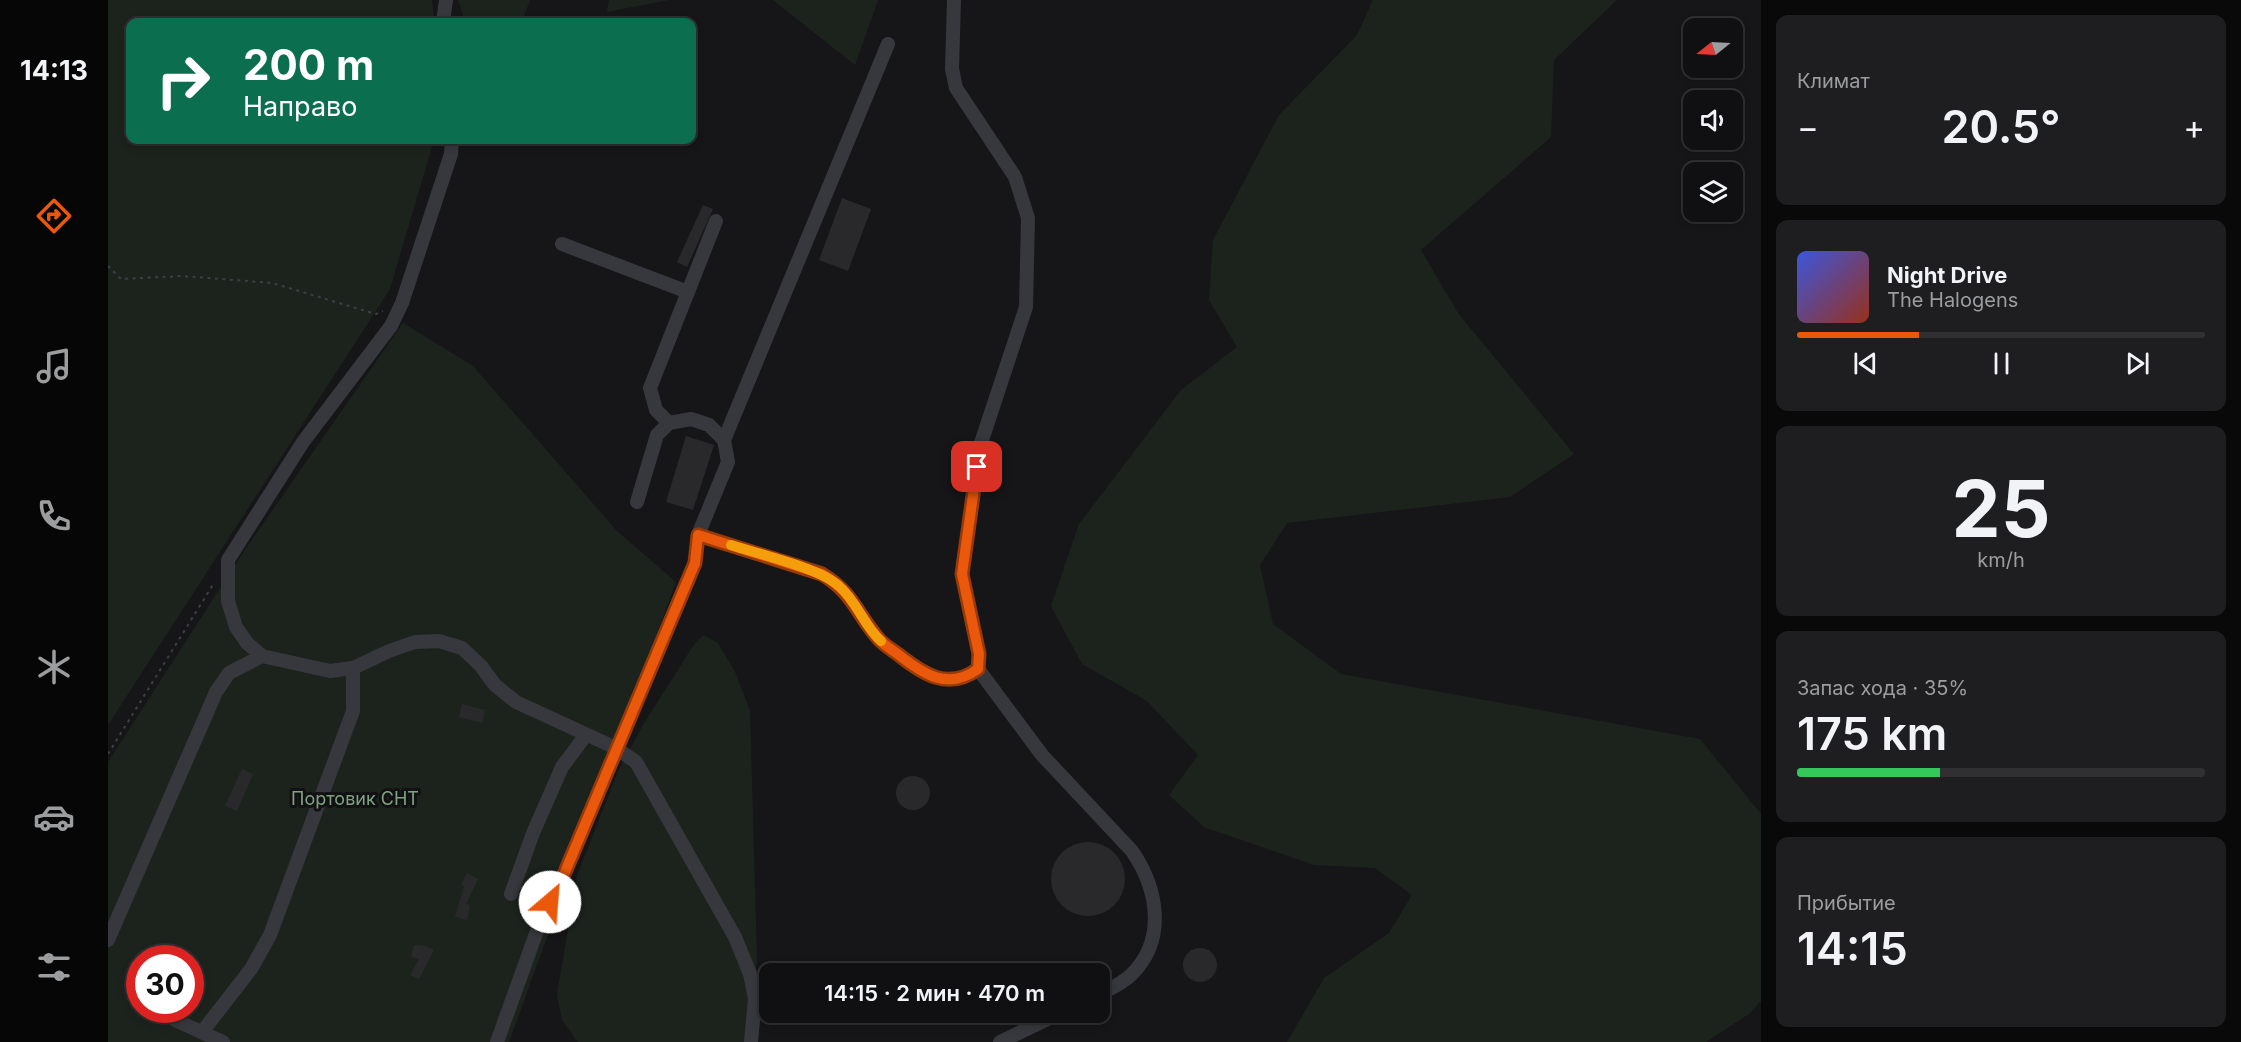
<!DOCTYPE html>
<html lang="ru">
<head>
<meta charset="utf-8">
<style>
  body { margin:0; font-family:Inter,sans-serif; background:#1e1e20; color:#f1f3f6; height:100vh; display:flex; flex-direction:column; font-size:22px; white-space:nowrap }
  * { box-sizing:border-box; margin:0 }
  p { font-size:20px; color:#9c9d9f }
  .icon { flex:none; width:33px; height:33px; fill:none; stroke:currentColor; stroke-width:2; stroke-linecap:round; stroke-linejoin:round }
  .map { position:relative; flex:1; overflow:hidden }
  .sheet { display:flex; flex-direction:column; gap:15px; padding:15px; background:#09090a; width:480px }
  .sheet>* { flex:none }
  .hud { position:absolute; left:18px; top:18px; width:570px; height:126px; border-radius:12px; box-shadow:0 3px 9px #0003,0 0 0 2px #303032; background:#0b6e4f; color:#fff; overflow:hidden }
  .needle { width:39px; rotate:252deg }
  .fabs { position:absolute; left:1575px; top:18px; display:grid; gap:12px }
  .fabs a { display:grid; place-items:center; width:60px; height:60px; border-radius:12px; background:#101012; box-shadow:0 3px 9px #0003,0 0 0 2px #303032; font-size:30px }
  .speed { position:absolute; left:18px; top:945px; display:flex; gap:12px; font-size:30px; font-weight:700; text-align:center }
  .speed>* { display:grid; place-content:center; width:78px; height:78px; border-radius:50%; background:#101012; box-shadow:0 3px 9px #0003,0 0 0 2px #303032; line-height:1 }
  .speed .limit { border:9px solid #d22; background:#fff; color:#111 }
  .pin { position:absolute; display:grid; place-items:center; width:51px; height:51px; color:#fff; margin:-26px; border-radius:12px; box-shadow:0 3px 9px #0006 }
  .me { position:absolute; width:66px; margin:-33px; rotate:27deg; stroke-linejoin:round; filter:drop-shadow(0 0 4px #0008) }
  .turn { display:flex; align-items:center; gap:21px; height:126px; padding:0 18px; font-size:27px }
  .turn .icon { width:78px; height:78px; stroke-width:2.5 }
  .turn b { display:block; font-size:42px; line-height:51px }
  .big { font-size:45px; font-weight:600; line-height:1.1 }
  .sheet .card { flex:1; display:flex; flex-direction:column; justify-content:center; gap:9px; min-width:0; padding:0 21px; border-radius:12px; background:#1e1e20 }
  .sheet .dial { align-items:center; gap:0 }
  .dial b { font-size:78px; line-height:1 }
  .song { display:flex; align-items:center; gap:18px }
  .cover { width:72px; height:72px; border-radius:9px; background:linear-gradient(135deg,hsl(230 70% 55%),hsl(10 70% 35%)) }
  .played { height:6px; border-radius:3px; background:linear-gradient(90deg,#ea580c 30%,#303032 30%) }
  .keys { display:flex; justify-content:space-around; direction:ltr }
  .heat { display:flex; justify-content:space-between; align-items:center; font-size:33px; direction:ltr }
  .charge { height:9px; border-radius:4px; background:linear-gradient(90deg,#34c759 35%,#303032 0) }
  .trip { position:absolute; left:651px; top:963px; width:351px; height:60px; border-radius:12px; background:#101012; box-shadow:0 3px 9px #0003,0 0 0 2px #303032; font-weight:600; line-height:60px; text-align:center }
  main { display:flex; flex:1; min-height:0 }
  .tabs { display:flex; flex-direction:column; width:108px; justify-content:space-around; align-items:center; background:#060607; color:#9c9d9f }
  .tabs .icon { width:42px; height:42px }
  .tabs .on { color:#ea580c }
  .tabs b { font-size:27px; color:#f1f3f6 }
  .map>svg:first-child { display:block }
  .green { fill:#1c231d; fill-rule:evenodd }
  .building { fill:#29292c }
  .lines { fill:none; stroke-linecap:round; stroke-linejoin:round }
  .path { stroke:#3d3f44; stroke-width:2; stroke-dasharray:3 4.5; stroke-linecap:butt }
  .minor { stroke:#37383d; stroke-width:14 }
  .route-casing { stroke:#983908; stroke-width:15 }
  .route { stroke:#ea580c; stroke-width:10 }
  .slow { stroke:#f59e0b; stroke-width:10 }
  .labels { text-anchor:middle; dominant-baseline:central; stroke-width:6; stroke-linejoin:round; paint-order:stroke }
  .park-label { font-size:18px; fill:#7fa381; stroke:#111113 }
</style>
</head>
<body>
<main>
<nav class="tabs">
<b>14:13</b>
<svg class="icon on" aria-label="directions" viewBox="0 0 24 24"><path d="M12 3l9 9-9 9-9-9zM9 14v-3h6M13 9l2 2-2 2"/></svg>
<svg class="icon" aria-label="music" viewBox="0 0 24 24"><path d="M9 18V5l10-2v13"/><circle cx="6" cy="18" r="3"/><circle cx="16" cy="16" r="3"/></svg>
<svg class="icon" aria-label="phone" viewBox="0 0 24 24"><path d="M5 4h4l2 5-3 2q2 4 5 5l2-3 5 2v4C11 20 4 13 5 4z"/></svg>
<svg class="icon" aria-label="climate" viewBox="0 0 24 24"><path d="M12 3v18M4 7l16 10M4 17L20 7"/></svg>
<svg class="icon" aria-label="car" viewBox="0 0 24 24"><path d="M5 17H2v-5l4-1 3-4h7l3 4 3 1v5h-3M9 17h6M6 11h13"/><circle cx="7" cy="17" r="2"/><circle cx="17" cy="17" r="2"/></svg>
<svg class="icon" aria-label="filters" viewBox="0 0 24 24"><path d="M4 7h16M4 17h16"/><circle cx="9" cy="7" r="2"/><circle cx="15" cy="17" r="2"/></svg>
</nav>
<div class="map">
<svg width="1653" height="1042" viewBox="0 0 1653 1042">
  <rect width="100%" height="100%" fill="#161618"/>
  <g class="green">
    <path d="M0 0H324L326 22H22V140H326L282 289 0 725Z"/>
    <path d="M350 0H422L414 22H355V14Z"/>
    <path d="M501 0H561L499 12Z"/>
    <path d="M665 0H770L747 65Z"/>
    <path d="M1265 0H1509L1446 60 1443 137 1313 250 1350 313 1466 454 1402 497 1179 523 1152 565 1165 624 1233 674 1592 739 1653 814V1001L1641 1014 1598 1042H1179L1216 978 1281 933 1304 895 1267 868 1206 865 1096 827 1061 795 1090 755 1039 701 974 664 943 606 971 524 1073 390 1129 347 1101 300 1105 240 1171 115 1249 35Z"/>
    <path d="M295 323 365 366 509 531 568 582 401 1042H0V762L136 551ZM32 958H82V1010H32Z"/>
    <path d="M595 635 610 643 627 672 642 711 649 961 640 1042H470L454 1020 449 995 469 876 510 771 535 725 585 646Z"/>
  </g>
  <g class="building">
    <path d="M734 198 763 209 740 271 711 260Z"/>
    <path d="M595 205 605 209 579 267 569 262Z"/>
    <path d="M578 436 606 445 585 510 558 502Z"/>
    <path d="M354 704 377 710 374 723 351 717Z"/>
    <path d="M134 769 145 774 129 811 117 806Z"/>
    <circle cx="805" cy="793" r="17"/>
    <circle cx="980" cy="879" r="37"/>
    <path d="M359 873 370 879 358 904 362 905 359 920 347 917 356 886 353 885Z"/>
    <path d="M306 945 317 946 326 950 311 979 302 975 311 959 303 957Z"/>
    <circle cx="1092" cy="965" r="17"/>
  </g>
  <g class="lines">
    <g class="path">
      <path d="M0 266 13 279 75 276 164 283 268 314 275 311"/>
      <path d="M0 754 106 583"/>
    </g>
    <g class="minor">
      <path d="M335 22 338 0"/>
      <path d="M344 140 343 154 294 303 283 326 195 442 120 560V601L128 627 139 643 154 656 222 671 245 668 281 651 307 642 331 641 354 648 373 666 387 685 408 702 508 748 528 762 627 937 642 974 647 999 643 1042"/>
      <path d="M454 244 580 292"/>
      <path d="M561 423 548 410 542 388 608 221"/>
      <path d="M616 440 780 44"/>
      <path d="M590 535 714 574C746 594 747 611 769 637 774 644 783 649 791 655 815 674 841 691 870 669L871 654 854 574 872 446 918 307 920 218 907 177 848 88 844 69 846 0"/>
      <path d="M870 669 934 755 1024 851C1050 889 1059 940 1023 975 1015 983 1002 989 992 994"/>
      <path d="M403 894 425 833 454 767 478 735"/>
      <path d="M0 940 108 692 121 673 154 656"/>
      <path d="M67 1020 115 1042"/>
      <path d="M94 1032 143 969 162 935 245 711V668"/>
      <path d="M389 1042 434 917 457 872 587 563 590 535 620 462 616 440 601 425 583 419 561 423 549 435 529 502"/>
      <path d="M892 1042 954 1012"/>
    </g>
  </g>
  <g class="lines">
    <g class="route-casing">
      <path id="route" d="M442 902 457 872 587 563 590 535 714 574C746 594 747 611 769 637 774 644 783 649 791 655 815 674 840 691 870 669L871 654 854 574 869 467"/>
    </g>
    <use href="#route" class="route"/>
    <path class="slow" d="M623 545C650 554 712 568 731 586 749 601 757 628 773 641"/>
  </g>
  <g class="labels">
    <g class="park-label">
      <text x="247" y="798">Портовик СНТ</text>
    </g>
  </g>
</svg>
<div class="fabs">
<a><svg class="needle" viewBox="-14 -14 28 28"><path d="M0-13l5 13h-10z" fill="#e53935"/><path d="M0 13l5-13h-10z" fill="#9c9d9f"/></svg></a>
<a><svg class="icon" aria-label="sound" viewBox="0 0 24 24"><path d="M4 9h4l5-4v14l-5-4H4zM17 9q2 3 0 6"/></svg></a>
<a><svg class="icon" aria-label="layers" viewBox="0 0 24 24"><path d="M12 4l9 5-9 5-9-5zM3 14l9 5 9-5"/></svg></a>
</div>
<div class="speed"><div class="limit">30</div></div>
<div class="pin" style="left:869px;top:467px;background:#d93025"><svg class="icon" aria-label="arrive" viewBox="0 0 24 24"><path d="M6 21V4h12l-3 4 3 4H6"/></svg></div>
<svg class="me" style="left:442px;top:902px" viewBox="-20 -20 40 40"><circle r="19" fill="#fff"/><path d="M0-13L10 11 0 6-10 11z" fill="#ea580c"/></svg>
<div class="trip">14:15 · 2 мин · 470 m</div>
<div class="hud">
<div class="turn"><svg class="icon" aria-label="right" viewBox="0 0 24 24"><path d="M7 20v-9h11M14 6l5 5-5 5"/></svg><div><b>200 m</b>Направо</div></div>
</div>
</div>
<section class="sheet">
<div class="card"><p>Климат</p>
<div class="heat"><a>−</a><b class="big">20.5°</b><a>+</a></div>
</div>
<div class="card">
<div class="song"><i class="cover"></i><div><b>Night Drive</b><p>The Halogens</p></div></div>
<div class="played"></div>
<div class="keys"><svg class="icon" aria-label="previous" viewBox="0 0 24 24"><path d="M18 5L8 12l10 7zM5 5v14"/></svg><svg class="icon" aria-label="pause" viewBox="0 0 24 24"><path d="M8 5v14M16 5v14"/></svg><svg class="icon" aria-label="next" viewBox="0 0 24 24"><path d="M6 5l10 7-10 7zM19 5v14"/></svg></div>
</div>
<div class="card dial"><b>25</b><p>km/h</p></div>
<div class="card"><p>Запас хода · 35%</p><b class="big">175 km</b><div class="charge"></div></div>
<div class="card"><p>Прибытие</p><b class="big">14:15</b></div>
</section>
</main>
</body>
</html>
